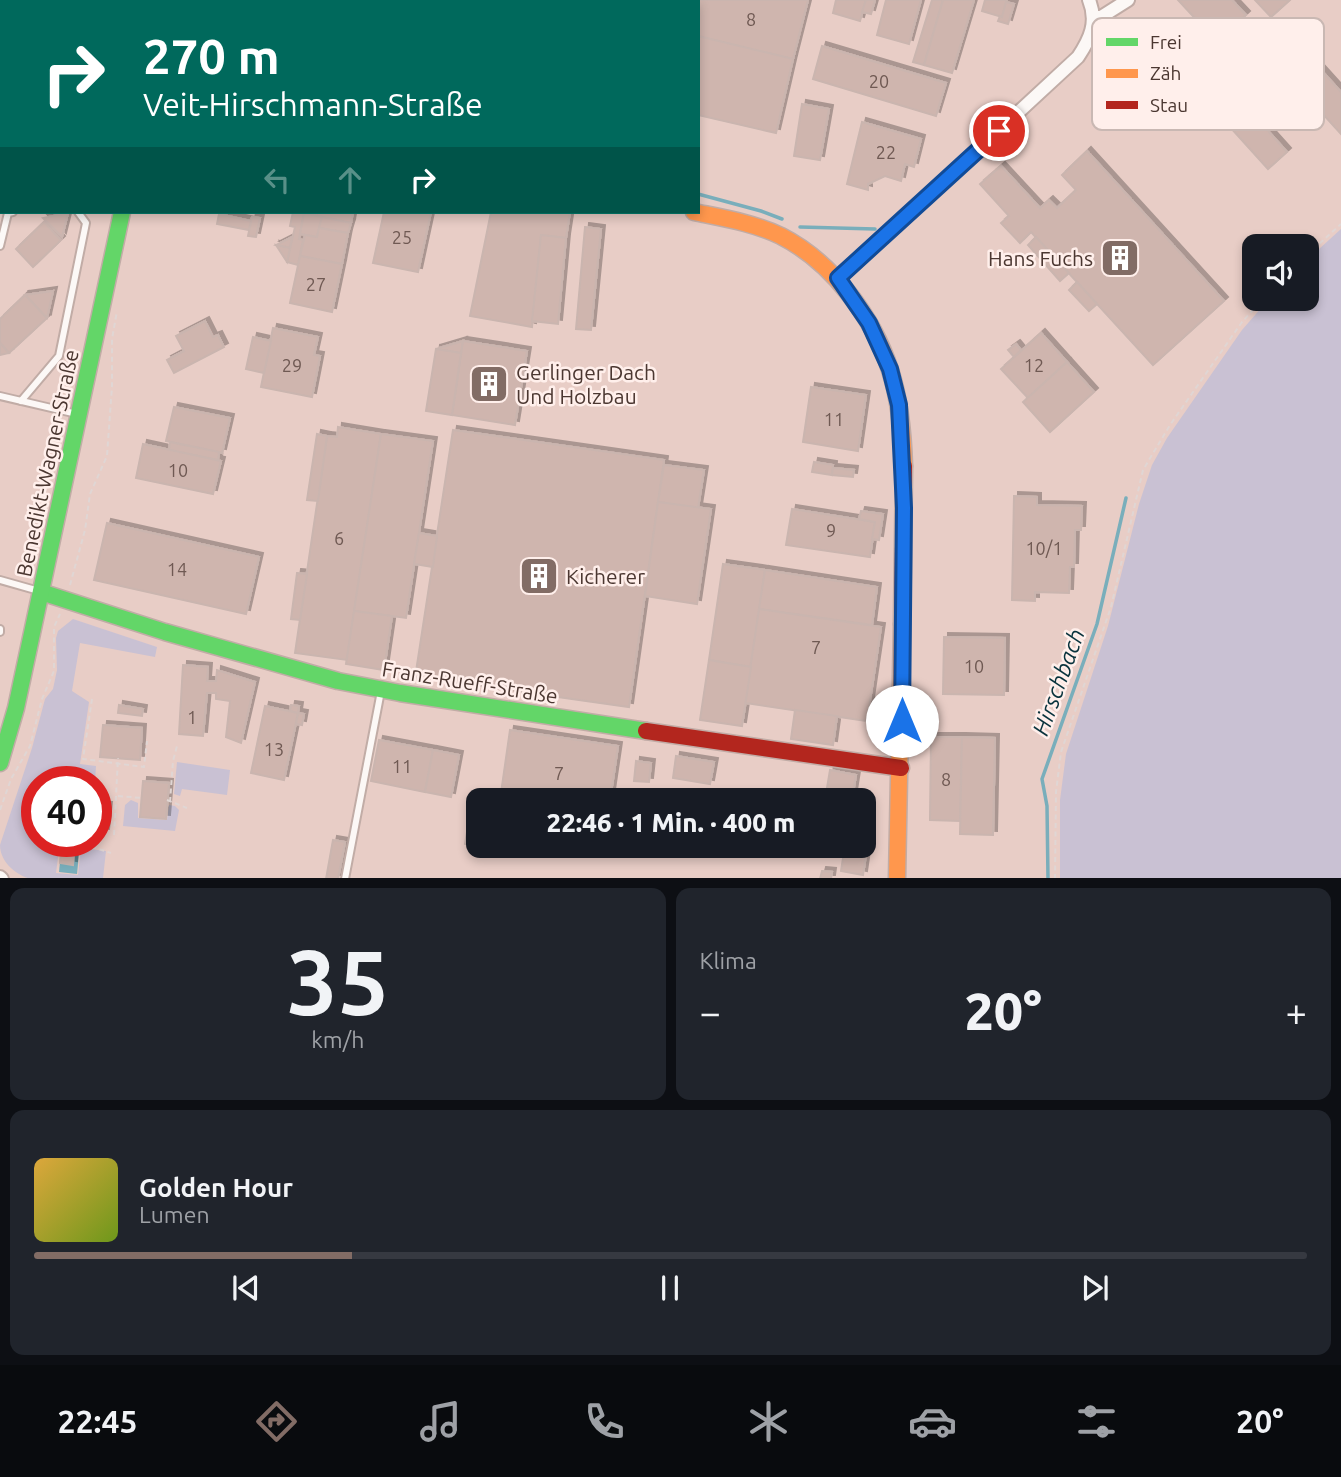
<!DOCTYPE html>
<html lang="de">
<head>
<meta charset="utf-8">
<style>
  body { margin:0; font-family:Ubuntu,sans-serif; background:#20242c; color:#f1f3f6; height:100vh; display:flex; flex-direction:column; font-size:26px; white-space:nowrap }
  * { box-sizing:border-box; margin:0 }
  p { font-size:23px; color:#9ea1a6 }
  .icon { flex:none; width:38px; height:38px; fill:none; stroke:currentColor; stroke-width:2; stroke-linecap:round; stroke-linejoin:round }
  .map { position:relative; height:878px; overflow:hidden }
  .side { display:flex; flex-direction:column; gap:10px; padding:10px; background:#0d0f14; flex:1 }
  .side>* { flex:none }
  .hud { position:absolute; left:0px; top:0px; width:700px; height:214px; box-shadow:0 4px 10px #0003; background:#00695c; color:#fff; overflow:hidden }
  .fabs { position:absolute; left:1242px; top:234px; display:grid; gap:14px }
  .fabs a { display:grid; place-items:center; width:77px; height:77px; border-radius:14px; background:#171b24; box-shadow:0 4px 10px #0003; font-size:35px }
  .speed { position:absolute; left:21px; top:766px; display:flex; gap:14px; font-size:35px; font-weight:700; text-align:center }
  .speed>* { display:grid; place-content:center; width:91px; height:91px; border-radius:50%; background:#171b24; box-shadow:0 4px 10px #0003; line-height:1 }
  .speed .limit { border:10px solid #d22; background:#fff; color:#111 }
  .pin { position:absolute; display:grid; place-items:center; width:60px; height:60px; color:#fff; margin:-30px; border:4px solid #fff; border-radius:50%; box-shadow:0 2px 7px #0007 }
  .me { position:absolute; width:77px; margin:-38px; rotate:0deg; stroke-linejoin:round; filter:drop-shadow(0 0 5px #0008) }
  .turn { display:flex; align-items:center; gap:24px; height:147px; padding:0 28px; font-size:32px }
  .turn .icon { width:91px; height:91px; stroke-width:2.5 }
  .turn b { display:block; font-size:49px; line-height:60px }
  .lanes { display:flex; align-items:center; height:66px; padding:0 28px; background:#0003; justify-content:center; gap:35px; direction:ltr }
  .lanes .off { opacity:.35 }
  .big { font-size:52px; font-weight:800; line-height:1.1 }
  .side .card { flex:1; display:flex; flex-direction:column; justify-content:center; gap:10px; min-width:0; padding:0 24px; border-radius:14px; background:#20242c }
  .side .dial { align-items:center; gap:0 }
  .dial b { font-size:91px; line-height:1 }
  .song { display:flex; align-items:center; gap:21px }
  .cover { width:84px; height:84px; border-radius:10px; background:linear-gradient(135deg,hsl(40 70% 55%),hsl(80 70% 35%)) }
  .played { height:7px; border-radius:4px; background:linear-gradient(90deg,#826c65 25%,#363941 25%) }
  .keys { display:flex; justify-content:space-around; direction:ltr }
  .heat { display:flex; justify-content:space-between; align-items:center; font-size:38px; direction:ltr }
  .side .tiles { flex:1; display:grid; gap:10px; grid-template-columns:1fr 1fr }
  .card:last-child { grid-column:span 2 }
  .trip { position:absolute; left:466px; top:788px; width:410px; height:70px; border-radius:14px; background:#171b24; box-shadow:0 4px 10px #0003; font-weight:800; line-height:70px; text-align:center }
  .tabs { display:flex; height:112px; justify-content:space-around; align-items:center; background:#090b0e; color:#9ea1a6 }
  .tabs .icon { width:49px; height:49px }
  .tabs .active { color:#826c65 }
  .tabs b { font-size:32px; color:#f1f3f6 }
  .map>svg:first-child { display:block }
  .green { fill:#c9c1d3 }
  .water { fill:#79aebb }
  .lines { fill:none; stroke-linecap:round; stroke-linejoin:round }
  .stream { stroke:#79aebb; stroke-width:3.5 }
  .building { fill:#cfb5ae; stroke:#cab5af; stroke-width:2; filter:url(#shadow) }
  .lane-casing { stroke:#c1aca6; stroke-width:10 }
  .street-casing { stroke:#c1aca6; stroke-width:16 }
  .fast-casing { stroke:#c1aca6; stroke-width:19 }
  .slow-casing { stroke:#c1aca6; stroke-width:19 }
  .jam-casing { stroke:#c1aca6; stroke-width:19 }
  .path { stroke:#e0d6d4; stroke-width:2; stroke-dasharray:5 3.5; stroke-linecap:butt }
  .lane { stroke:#fcf8f6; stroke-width:6 }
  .street { stroke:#fcf8f6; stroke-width:12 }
  .fast { stroke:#63d668; stroke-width:16 }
  .slow { stroke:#ff974d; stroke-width:16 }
  .jam { stroke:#b3261e; stroke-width:16 }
  .route-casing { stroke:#114b97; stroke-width:18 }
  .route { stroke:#1a73e8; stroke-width:12 }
  .labels { text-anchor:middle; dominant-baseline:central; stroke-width:5; stroke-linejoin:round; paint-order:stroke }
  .number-label { font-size:18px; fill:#6f5953 }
  .poi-label { font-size:21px; fill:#4b3731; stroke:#ffefeb; text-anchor:start }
  .street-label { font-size:21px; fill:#4b3731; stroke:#ffefeb }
  .water-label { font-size:23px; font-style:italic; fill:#09333d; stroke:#ffefeb }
  .key { fill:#ffefeb; stroke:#c9b8b3; stroke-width:2 }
  .key-label { font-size:19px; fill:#4b3731 }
</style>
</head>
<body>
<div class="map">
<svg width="1341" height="879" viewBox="0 0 1341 879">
  <defs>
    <filter id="shadow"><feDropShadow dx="4" dy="-4" stdDeviation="0" flood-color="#0004"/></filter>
  </defs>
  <rect width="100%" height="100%" fill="#e8cdc6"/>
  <g class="green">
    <path d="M1341 229V878H1060V800L1066 754 1108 626 1139 504 1152 465 1167 438 1242 330 1269 299H1307V260Z"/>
    <path d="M73 619 157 647 155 657 80 643 72 691 89 702 80 764 96 766 95 782H37V842H60L56 873 78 875 81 848 106 851 103 878C85 879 47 879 31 879 15 875 0 861 0 845L32 748 45 699 53 689 57 670 56 638 58 631Z"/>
    <path d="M177 762 230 770 227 795 182 789 180 796 174 794Z"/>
    <path d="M131 800 138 803V818L167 820 169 805 175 806 179 810 175 831 123 826 125 805Z"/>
  </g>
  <path class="water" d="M62 842H80L77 874 59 872Z"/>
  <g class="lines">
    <g class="stream">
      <path d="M146 2V0"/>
      <path d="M698 194 761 211 782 219"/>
      <path d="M800 227 875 229"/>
      <path d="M1048 879 1047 806 1042 779 1097 624 1126 498"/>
    </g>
  </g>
  <g class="building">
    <path d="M0 0 31 2H2L0 105Z"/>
    <rect x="38" y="0" width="54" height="2"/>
    <path d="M664 0H808L793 59 698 36V2H664Z"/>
    <path d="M836 0H866L860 21 833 13Z"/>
    <path d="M866 0H875L871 14 862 12Z"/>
    <path d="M886 0H921L909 44 877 35Z"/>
    <path d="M932 0H943L924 65 913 62Z"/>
    <path d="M943 0H974L952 73 924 65Z"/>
    <path d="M985 0H1007L1002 17 982 11Z"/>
    <path d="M1178 0H1232L1246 15 1217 42Z"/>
    <path d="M1255 0H1290L1271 17Z"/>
    <path d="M1006 2 1014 4 1008 24 998 21 1000 16 1002 17Z"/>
    <path d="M698 36 793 59 776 133 698 115Z"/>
    <path d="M1294 40 1341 92V134L1273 59Z"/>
    <path d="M822 46 946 83 936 116 813 79Z"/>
    <path d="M1202 57 1287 152 1268 169 1183 75Z"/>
    <path d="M802 104 829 109 820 160 794 156Z"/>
    <path d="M862 122 921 139 914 167 905 164 901 181 885 176 868 184V190L847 184Z"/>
    <path d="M1087 151 1224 301 1153 365 1031 232 1020 243 1001 223 1009 216 980 184 1001 166 1040 208 1049 200 1057 208 1076 190 1062 175Z"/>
    <path d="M293 212H353L351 223 304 213 299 239 303 240 298 265 287 262 295 227 290 226Z"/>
    <path d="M384 212H431L418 272 373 263Z"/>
    <path d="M491 212H570L566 238 541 235 532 327 470 316Z"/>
    <path d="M68 213 62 237 43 218Z"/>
    <path d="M304 213 322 217 317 237 300 234Z"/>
    <path d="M219 214 251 221 249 230 217 224Z"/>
    <path d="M252 217 260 218 256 237 248 236Z"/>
    <path d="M322 217 351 223 348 233 319 228Z"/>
    <path d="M44 222 61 240 33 267 16 249Z"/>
    <path d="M585 227 601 229 591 330 576 329Z"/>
    <path d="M319 228 348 233 342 264 300 256 305 235 317 237Z"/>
    <path d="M541 235 566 238 558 324 532 321Z"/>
    <path d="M292 237 290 248 276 245Z"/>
    <path d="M1036 237 1069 273 1060 281 1028 245Z"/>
    <path d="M276 245 290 248 287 262Z"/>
    <path d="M300 256 342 264 332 312 290 303Z"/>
    <path d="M1077 282 1097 304 1089 311 1069 290Z"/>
    <path d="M53 291 47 318 25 295Z"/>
    <path d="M25 295 47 318 9 353 0 343V319Z"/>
    <path d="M205 321 213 337 218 335 224 347 174 373 167 360 184 351 176 336Z"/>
    <path d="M273 328 318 337 314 355 320 356 312 397 261 387Z"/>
    <path d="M1041 333 1067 362 1028 398 1001 369Z"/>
    <path d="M253 337 271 341 264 373 246 369Z"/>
    <path d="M463 341 461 353 436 349Z"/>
    <path d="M463 341 527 351 515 425 452 415Z"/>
    <path d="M0 343 9 353 0 355Z"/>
    <path d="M1016 344 1021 350 1014 357 1008 350Z"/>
    <path d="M436 349 461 353 452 415 426 411Z"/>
    <path d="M1067 362 1094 392 1050 432 1023 402Z"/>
    <path d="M811 387 866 395 858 451 803 442Z"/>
    <path d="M174 407 230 418 222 453 166 441Z"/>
    <path d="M338 427 381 434 347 660 295 653 327 436 337 437Z"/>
    <path d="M453 430 664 460 629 707 417 677 415 678Z"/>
    <path d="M317 434 327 436 318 501 307 500Z"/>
    <path d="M381 434 433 441 406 618 354 611Z"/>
    <path d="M170 442 219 452 218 460 169 450Z"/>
    <path d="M143 444 221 461 213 494 136 478Z"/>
    <path d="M814 462 833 465 832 475 812 472Z"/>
    <path d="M664 465 704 470 698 508 658 502Z"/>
    <path d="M833 468 854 470 853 477 832 475Z"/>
    <path d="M1014 496 1037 497V505L1082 506 1081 530H1075L1074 567H1070L1069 593 1035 592V601L1012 600Z"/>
    <path d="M658 502 711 509 697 604 645 596Z"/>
    <path d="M792 509 875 522 870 557 786 545Z"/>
    <path d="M861 511 883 514 879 540 872 539 875 522 859 519Z"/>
    <path d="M107 523 259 557 246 614 94 580Z"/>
    <path d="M419 533 437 536 433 567 414 564Z"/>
    <path d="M723 564 765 570 751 667 709 660Z"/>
    <path d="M765 570 877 587 872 625 759 609Z"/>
    <path d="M297 573 307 574 300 620 291 619Z"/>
    <path d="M759 609 881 627 867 721 745 703Z"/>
    <path d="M354 611 392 616 384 670 346 664Z"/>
    <path d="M944 637 1005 638 1004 695 943 694Z"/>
    <path d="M709 660 751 667 742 726 700 720Z"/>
    <path d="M183 665 208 667 207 681H216L217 670 255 682 241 743 226 737 230 701 216 699V693H207L203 736 179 734Z"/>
    <path d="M119 705 143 709 142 716 118 713Z"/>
    <path d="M291 705 299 706 298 713 290 711Z"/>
    <path d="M265 706 298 713 284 780 251 773Z"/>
    <path d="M795 710 837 716 833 745 791 739Z"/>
    <path d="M298 713 304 714 302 725 296 724Z"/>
    <path d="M103 725 142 728 140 760 100 757Z"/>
    <path d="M510 730 618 746 610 800H500Z"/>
    <path d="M931 737H962L960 821 930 820Z"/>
    <path d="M962 737 995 738 993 835 960 834Z"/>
    <path d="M379 740 433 750 425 792 371 781Z"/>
    <path d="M433 750 459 755 451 797 425 792Z"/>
    <path d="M676 756 714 762 710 784 673 778Z"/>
    <path d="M636 761 651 763 649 782 634 781Z"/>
    <path d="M830 770 856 775 852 800H825Z"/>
    <path d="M143 781 169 783 166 819 140 817Z"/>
    <path d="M751 794 772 797V800H750Z"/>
    <path d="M472 802 478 803V832L475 846 465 844Z"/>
    <path d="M96 805 108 806 105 833 96 832Z"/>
    <path d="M863 833 869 834 863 875 841 871 845 845H863Z"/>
    <path d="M333 840 345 842 338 879H326Z"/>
    <path d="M62 842H75L73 865 60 863Z"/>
    <path d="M674 845H707L706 851Z"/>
    <path d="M744 845H765L764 851 747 849Z"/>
    <path d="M817 845H845L843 855 816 851Z"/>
    <path d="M822 871 832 872 831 879H820Z"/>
  </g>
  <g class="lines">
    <g class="lane-casing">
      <g id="lane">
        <path d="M0 246 8 213 13 212"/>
        <path d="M0 396 77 414"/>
        <path d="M21 401 59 356 86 223 78 212"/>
        <path d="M0 580 39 591"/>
        <path d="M0 629V632"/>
        <path d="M345 879 381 691"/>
      </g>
    </g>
    <g class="street-casing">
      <g id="street">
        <path d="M170 2 171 0"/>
        <path d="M1094 17H1101L1128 0"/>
        <path d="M0 195H2"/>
        <path d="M838 279 1078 57C1090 39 1098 22 1089 0"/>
        <path d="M0 877 2 879"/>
      </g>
    </g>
    <g class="fast-casing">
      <g id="fast">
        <path d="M41 592 165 632 338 681 400 693 646 731"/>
        <path d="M0 763 16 708 122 212"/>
      </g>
    </g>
    <g class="slow-casing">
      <g id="slow">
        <path d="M694 212C723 218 754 223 781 236 832 262 873 317 890 370 900 401 903 433 904 466"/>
        <path d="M897 879 902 624"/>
      </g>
    </g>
    <g class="jam-casing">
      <g id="jam">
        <path d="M902 624 904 466"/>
        <path d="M646 731 901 768"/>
      </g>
    </g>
    <g class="path">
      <path d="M188 2 189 0"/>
      <path d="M1307 255 1341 224"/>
      <path d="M70 585 85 530 90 494 107 456 112 386V339L117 311"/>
      <path d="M92 699 83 759 144 767 147 741"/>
      <path d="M118 796 142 798"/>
      <path d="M167 800 187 808"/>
      <path d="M170 802 173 761 177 746"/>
      <path d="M0 810 11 779 30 746 42 699 54 671V627L60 614"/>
      <path d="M114 835 118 758"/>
      <path d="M86 842V845L111 853"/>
      <path d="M1055 879 1056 792 1061 752 1111 607 1143 470 1170 425 1242 322 1263 299"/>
    </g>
    <use href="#lane" class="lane"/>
    <use href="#street" class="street"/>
    <use href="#fast" class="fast"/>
    <use href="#slow" class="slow"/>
    <use href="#jam" class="jam"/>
  </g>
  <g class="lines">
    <g class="route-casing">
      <path id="route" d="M902 721 904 508 899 405 890 369 869 323 838 278 999 131"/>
    </g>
    <use href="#route" class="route"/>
  </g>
  <defs>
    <g id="building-square" transform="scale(2.0125)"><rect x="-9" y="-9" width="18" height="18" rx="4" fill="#826c65" stroke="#ffefeb"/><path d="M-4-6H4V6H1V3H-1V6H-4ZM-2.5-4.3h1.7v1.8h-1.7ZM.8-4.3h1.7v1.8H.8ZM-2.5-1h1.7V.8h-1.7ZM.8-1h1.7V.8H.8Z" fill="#fff"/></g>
  </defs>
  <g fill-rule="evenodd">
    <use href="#building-square" x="1120" y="258"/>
    <use href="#building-square" x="489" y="384"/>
    <use href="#building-square" x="539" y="576"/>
  </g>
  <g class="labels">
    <g class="number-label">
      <text x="751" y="19">8</text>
      <text x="879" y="81">20</text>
      <text x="886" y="152">22</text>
      <text x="402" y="237">25</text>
      <text x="316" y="284">27</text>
      <text x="292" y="365">29</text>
      <text x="1034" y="365">12</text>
      <text x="834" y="419">11</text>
      <text x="178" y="470">10</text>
      <text x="831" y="530">9</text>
      <text x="339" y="538">6</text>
      <text x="1044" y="548">10/1</text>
      <text x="177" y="569">14</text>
      <text x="816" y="647">7</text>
      <text x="974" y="666">10</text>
      <text x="192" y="717">1</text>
      <text x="274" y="749">13</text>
      <text x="402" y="766">11</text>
      <text x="559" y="773">7</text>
      <text x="946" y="779">8</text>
    </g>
    <g class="poi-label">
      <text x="1093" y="258" text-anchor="end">Hans Fuchs</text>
      <text x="516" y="372">Gerlinger Dach<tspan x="516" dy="24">Und Holzbau</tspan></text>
      <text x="566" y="576">Kicherer</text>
    </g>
    <g class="street-label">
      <text transform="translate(47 463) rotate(-78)">Benedikt-Wagner-Straße</text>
      <text transform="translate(470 682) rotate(9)">Franz-Rueff-Straße</text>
    </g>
    <g class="water-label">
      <text transform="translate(1058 682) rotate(-70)">Hirschbach</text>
    </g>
  </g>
  <rect x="1092" y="18" width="232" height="112" rx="10" class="key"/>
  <rect x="1106" y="38" width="32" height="8" fill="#63d668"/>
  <rect x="1106" y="69" width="32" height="9" fill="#ff974d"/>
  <rect x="1106" y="101" width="32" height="8" fill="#b3261e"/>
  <g class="key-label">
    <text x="1150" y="49">Frei</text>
    <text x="1150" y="80">Zäh</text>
    <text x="1150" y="112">Stau</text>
  </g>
</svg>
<div class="fabs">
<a><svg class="icon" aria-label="sound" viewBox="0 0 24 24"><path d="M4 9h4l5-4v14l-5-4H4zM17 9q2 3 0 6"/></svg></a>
</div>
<div class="speed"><div class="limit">40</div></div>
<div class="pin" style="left:999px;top:131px;background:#d93025"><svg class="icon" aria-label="arrive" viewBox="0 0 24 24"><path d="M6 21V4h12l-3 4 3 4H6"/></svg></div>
<svg class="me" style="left:902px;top:721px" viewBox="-20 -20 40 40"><circle r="19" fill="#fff"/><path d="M0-13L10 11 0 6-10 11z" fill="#1a73e8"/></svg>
<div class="trip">22:46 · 1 Min. · 400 m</div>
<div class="hud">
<div class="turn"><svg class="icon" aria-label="right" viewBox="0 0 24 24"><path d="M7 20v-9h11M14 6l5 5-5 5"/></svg><div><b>270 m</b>Veit-Hirschmann-Straße</div></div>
<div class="lanes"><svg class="icon off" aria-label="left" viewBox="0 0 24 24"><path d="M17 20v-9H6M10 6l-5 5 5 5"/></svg><svg class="icon off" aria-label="ahead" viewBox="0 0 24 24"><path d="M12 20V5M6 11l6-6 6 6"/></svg><svg class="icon" aria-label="right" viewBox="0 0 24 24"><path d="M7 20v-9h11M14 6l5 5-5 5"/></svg></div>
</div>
</div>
<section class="side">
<div class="tiles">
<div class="card dial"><b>35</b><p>km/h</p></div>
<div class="card"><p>Klima</p>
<div class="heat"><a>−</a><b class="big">20°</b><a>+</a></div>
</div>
<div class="card">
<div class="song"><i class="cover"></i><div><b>Golden Hour</b><p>Lumen</p></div></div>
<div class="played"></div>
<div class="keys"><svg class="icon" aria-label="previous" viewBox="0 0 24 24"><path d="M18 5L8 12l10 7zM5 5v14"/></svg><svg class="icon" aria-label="pause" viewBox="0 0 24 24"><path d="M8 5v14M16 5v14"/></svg><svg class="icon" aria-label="next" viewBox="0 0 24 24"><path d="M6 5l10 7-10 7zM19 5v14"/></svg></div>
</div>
</div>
</section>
<nav class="tabs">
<b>22:45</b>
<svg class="icon active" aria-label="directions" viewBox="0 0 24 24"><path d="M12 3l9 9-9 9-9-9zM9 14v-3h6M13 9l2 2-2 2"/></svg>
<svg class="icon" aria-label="music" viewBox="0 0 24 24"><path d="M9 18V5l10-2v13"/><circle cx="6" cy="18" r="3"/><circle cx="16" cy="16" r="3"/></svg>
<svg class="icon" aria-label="phone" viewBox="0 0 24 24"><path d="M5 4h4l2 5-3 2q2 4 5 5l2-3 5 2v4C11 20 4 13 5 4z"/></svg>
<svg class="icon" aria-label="climate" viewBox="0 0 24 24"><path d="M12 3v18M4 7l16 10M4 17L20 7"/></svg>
<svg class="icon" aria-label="car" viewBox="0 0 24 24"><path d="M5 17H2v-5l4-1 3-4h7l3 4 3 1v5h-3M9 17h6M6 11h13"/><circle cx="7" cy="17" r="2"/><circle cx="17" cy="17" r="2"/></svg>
<svg class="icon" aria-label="filters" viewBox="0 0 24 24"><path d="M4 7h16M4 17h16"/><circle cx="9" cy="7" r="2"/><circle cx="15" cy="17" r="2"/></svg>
<b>20°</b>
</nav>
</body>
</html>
